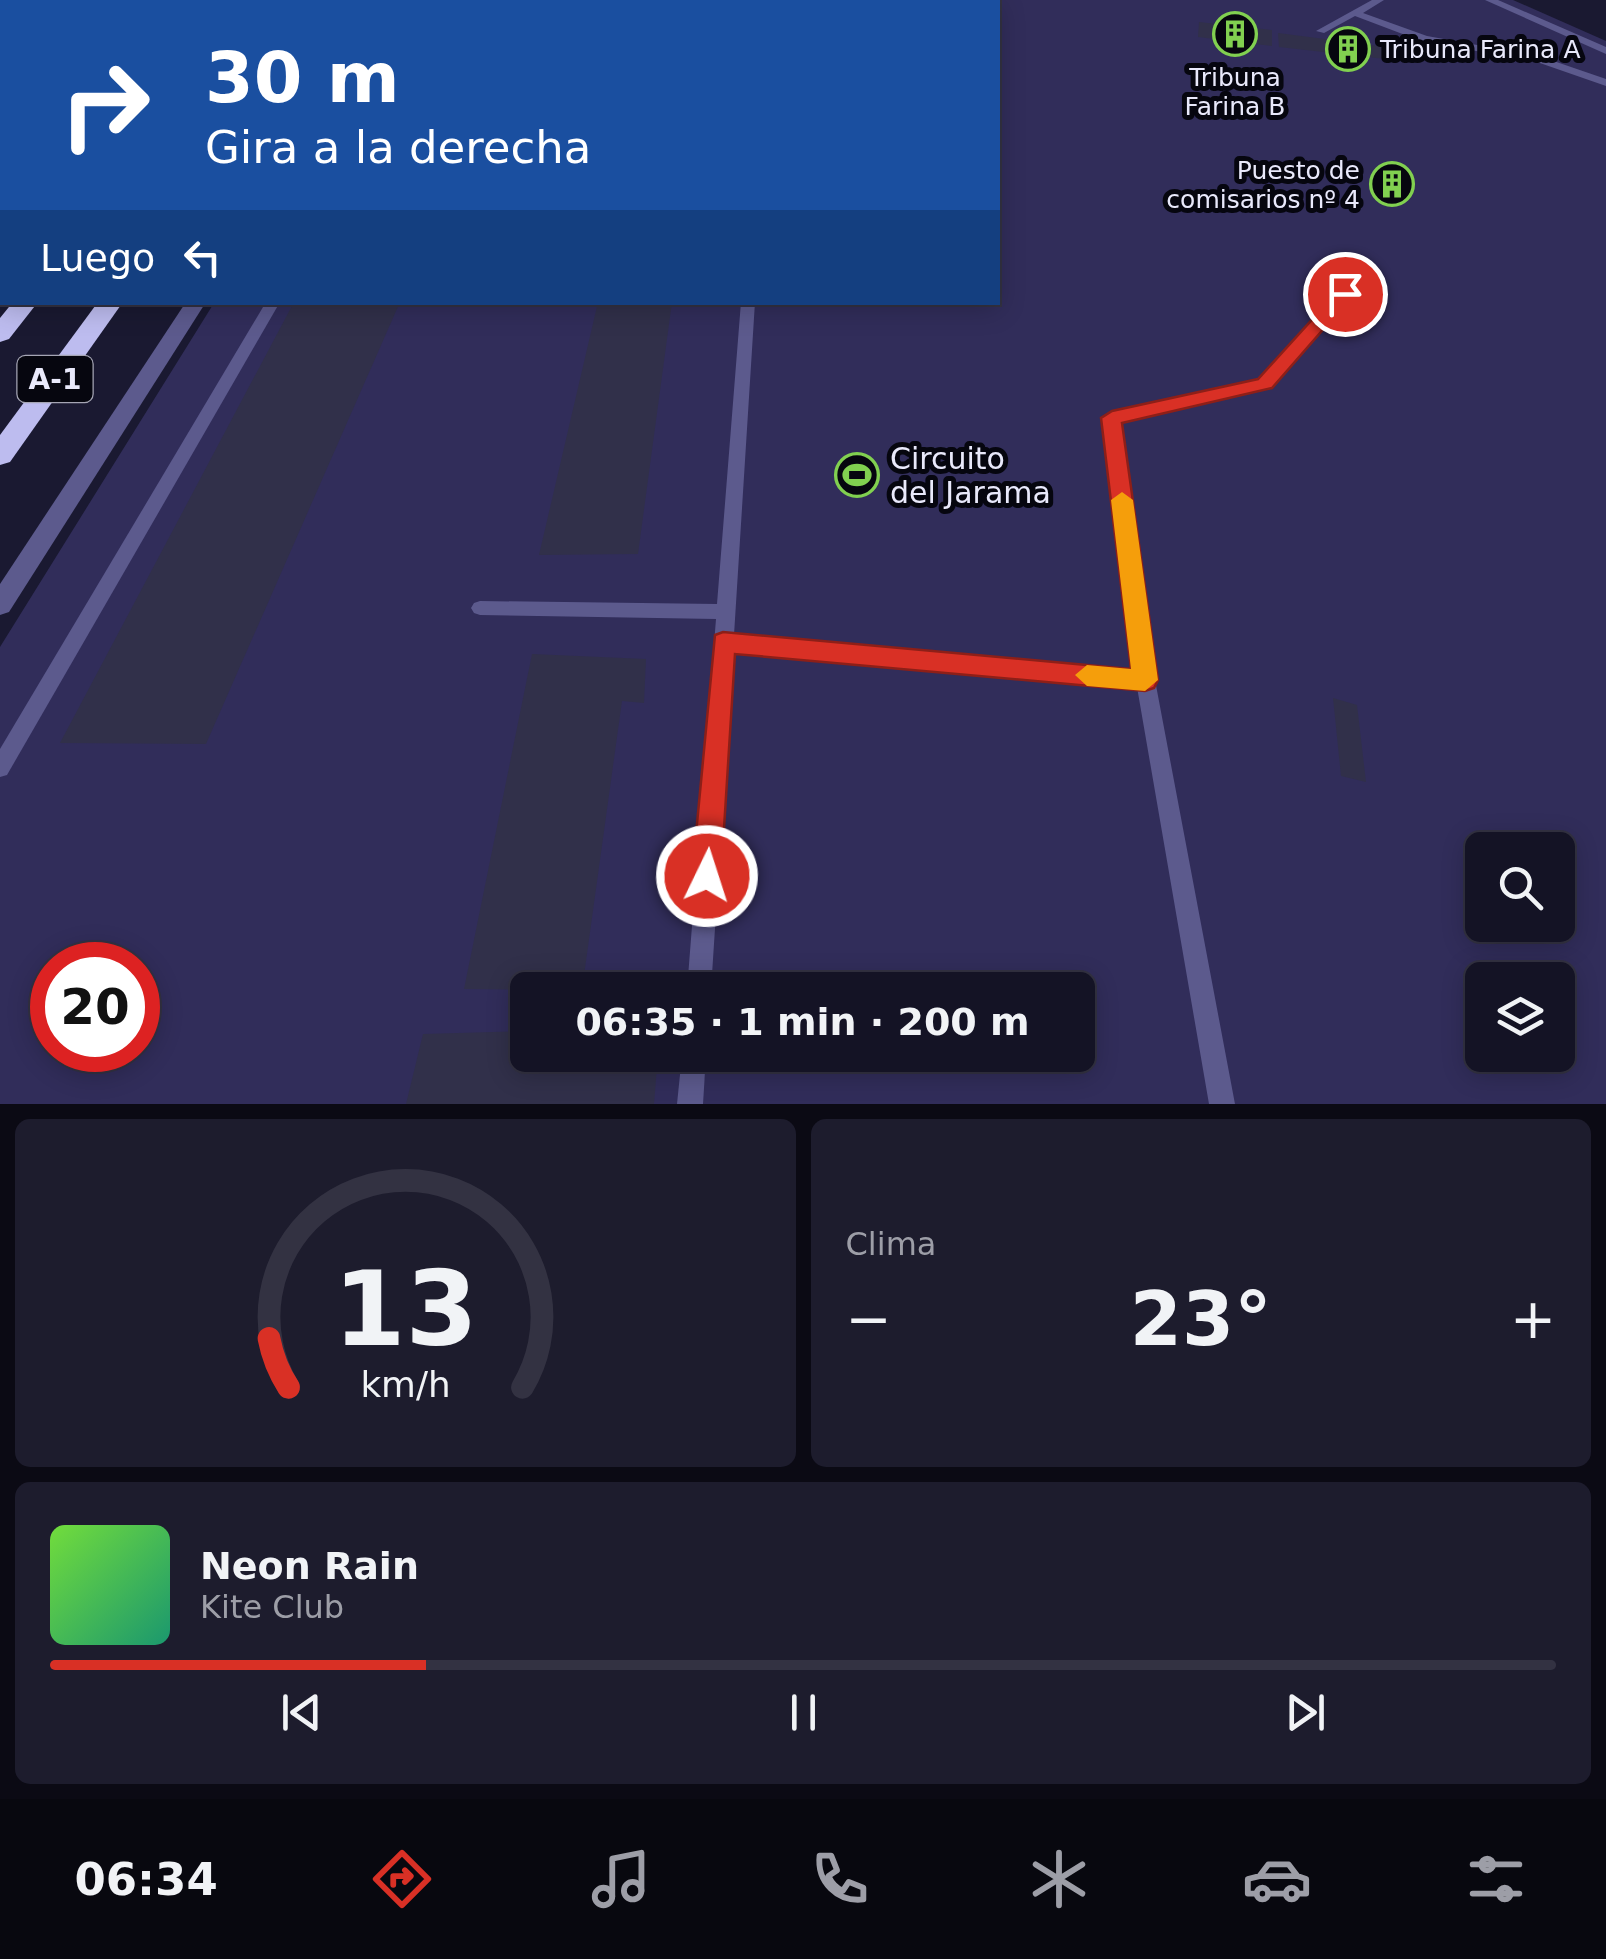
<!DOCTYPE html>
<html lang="es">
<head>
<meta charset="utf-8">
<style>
  body { margin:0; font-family:"DejaVu Sans",sans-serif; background:#1d1c2d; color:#f1f3f6; height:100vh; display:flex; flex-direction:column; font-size:38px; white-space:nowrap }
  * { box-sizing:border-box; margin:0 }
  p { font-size:32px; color:#9d9ea7 }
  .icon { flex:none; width:55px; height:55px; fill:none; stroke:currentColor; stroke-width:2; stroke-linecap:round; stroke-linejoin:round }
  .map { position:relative; height:1104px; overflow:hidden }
  .side { display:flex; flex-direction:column; gap:15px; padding:15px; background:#0b0a14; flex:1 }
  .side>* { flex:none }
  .guide { position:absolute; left:0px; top:0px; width:1000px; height:305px; box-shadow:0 5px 25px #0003,0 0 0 2px #333242; background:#1a4fa0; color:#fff; overflow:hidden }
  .controls { position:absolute; left:1465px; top:832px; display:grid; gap:20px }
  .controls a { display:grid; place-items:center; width:110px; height:110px; border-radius:15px; background:#141325; box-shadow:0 5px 25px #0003,0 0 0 2px #333242; font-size:50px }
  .speed { position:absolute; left:30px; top:942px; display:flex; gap:20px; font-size:50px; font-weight:700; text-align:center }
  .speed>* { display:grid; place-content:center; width:130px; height:130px; border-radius:50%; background:#141325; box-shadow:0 5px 25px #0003,0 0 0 2px #333242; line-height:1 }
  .speed .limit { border:15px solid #d22; background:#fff; color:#111 }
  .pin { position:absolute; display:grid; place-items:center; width:85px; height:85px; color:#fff; margin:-42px; border:5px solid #fff; border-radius:50%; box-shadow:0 2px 10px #0007 }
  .me { position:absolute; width:110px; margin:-55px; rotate:4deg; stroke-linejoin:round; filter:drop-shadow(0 0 8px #0008) }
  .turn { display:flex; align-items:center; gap:35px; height:210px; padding:0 40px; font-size:45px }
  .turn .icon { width:130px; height:130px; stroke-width:2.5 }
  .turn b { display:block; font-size:70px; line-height:85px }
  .then { display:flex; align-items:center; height:95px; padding:0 40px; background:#0003; gap:20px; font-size:38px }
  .big { font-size:75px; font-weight:700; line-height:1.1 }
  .side .widget { flex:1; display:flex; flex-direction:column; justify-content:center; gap:15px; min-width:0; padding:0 35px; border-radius:15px; background:#1d1c2d }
  .side .dial { align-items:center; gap:0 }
  .dial svg { height:260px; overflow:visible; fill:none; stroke:#333242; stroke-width:7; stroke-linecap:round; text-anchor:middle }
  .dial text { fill:#f1f3f6; stroke:none }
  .song { display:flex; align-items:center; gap:30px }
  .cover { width:120px; height:120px; border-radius:15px; background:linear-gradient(135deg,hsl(100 70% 55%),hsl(160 70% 35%)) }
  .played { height:10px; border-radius:5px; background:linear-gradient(90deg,#d93025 25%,#333242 25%) }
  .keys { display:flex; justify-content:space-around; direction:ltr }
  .heat { display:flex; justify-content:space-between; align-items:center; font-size:55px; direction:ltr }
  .side .tiles { flex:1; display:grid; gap:15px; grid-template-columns:1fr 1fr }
  .widget:last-child { grid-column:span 2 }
  .trip { position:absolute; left:510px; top:972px; width:585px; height:100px; border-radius:15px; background:#141325; box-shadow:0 5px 25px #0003,0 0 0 2px #333242; font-weight:700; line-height:100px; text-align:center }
  .menu { display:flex; height:160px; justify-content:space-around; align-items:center; background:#08080f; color:#9d9ea7 }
  .menu .icon { width:70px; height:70px }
  .menu .active { color:#d93025 }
  .menu b { font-size:45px; color:#f1f3f6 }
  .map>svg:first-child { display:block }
  .green { fill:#312d5a; fill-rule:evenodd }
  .building { fill:#31304a }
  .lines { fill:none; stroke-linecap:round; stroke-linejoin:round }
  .service { fill:#5c5a8d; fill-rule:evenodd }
  .minor { fill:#5c5a8d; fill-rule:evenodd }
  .motorway { fill:#bdbcef; fill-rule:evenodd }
  .route { fill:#d93025; stroke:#8d1f18; stroke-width:2.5 }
  .slow { fill:#f59e0b }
  .labels { text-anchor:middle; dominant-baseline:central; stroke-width:10; stroke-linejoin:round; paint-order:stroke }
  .far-poi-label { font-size:25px; fill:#e9e9fb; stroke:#06060f; text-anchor:start }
  .shield { fill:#06060f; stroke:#a5a5b4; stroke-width:2.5 }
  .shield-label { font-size:28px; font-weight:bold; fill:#e9e9fb }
  .poi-label { font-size:30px; fill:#e9e9fb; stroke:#06060f; text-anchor:start }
</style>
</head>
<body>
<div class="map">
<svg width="1606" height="1104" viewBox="0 0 1606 1104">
  <rect width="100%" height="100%" fill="#1a1931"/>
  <path class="green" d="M403 0H1513L1606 41V1104H0V647L214 303 998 302V2ZM1482 850H1558V925H1482ZM52 965H138V1050H52ZM1482 980H1558V1055H1482ZM528 990H1078V1055H528Z"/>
  <g class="building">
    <path d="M1199 22 1272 30V46L1198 37Z"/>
    <path d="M1278 33 1418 51 1421 63 1279 47Z"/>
    <path d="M294 302H400L206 744 60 743Z"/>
    <path d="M598 302H672L638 554 539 555Z"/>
    <path d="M532 654 646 659 644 703 622 701 582 990 464 989Z"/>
    <path d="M1333 698 1357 705 1366 782 1341 776Z"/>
    <path d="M528 1031V1055H658L654 1104H406L423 1034Z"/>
  </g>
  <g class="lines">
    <g class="service">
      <path d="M1372 0H1384L1363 13 1427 36 1539 56 1606 79V86L1537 62 1421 41 1355 16 1324 33 1316 31Z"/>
      <path d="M1485 0H1498L1606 47V54Z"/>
      <path d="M1345 290 1350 291V297L1270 386 1120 421 1155 680 1235 1104H1209L1137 687 733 651 711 990H687L716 619 480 615 474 613 471 608 474 603 480 601 717 604 741 302H755L734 635 1134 671 1104 418 1112 413 1260 379 1340 291Z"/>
      <path d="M266 302H280L7 775 0 777V749Z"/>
      <path d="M682 1055H706L703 1104H677Z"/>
    </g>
    <g class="minor">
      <path d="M2 233V247L0 248V234Z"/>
      <path d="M186 302H206L9 612 0 615V584Z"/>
    </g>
    <g class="motorway">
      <path d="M13 302H38L9 339 0 342V318Z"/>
      <path d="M98 302H123L10 462 0 465V435Z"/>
    </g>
  </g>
  <path class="route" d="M1339 290 1354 294 1272 388 1122 423 1158 680 1154 688 1145 691 735 654 721 876 717 886 707 890 697 886 692 876 715 635 723 632 1131 669 1101 418 1112 411 1258 379Z"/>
  <path class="slow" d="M1122 492 1133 500 1158 680 1145 691 1087 686 1075 675 1087 665 1131 669 1111 500Z"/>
  <defs>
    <g id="building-ring" transform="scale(2.25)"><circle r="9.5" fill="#06060f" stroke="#81d050" stroke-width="1.5"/><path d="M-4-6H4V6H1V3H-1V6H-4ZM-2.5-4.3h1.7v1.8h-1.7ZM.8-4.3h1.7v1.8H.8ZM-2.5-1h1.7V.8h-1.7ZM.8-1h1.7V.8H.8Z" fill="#81d050"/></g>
    <g id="stadium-ring" transform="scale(2.25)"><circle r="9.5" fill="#06060f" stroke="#81d050" stroke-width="1.5"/><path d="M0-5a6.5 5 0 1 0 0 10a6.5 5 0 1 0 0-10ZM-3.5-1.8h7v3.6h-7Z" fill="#81d050"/></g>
  </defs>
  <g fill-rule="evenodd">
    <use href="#building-ring" x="1235" y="34"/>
    <use href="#building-ring" x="1348" y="49"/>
    <use href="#building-ring" x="1392" y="184"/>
    <use href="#stadium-ring" x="857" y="475"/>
  </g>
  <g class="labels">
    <g class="far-poi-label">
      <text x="1380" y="49">Tribuna Farina A</text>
      <text x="1235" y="77" text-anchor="middle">Tribuna<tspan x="1235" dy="29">Farina B</tspan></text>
      <text x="1360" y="170" text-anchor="end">Puesto de<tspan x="1360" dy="29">comisarios nº 4</tspan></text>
    </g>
    <rect class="shield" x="17.5" y="356" width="75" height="46" rx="8"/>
    <g class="shield-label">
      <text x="55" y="379">A-1</text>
    </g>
    <g class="poi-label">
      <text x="890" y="458">Circuito<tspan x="890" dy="34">del Jarama</tspan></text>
    </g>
  </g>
</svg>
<div class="controls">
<a><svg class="icon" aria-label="search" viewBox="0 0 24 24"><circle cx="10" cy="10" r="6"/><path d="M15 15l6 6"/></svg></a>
<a><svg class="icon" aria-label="layers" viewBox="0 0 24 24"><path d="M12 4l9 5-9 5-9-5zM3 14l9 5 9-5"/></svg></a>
</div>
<div class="speed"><div class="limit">20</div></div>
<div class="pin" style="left:1345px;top:294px;background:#d93025"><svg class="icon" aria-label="arrive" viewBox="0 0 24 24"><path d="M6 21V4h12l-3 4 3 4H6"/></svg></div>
<svg class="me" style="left:707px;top:876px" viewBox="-20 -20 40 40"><circle r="17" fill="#d93025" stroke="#fff" stroke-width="3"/><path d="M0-11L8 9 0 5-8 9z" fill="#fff"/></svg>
<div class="trip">06:35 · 1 min · 200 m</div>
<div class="guide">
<div class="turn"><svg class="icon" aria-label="right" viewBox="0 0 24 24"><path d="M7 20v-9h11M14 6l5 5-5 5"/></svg><div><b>30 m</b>Gira a la derecha</div></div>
<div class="then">Luego<svg class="icon" aria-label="left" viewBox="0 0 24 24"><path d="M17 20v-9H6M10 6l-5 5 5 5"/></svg></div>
</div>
</div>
<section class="side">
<div class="tiles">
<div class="widget dial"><svg viewBox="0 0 100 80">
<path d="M14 69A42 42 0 1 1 86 69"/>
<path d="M14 69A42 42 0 0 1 8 54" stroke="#d93025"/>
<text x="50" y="56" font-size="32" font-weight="700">13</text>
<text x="50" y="72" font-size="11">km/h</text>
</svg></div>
<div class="widget"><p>Clima</p>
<div class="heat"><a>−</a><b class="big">23°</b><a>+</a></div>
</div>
<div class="widget">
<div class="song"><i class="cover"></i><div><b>Neon Rain</b><p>Kite Club</p></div></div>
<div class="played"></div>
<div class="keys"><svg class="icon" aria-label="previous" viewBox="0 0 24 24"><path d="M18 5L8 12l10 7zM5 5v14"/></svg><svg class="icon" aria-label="pause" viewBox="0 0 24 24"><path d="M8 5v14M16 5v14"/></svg><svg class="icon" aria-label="next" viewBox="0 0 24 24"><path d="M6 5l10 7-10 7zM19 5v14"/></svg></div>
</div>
</div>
</section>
<nav class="menu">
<b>06:34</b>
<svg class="icon active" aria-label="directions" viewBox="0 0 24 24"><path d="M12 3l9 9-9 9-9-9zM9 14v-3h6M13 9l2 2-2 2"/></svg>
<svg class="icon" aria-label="music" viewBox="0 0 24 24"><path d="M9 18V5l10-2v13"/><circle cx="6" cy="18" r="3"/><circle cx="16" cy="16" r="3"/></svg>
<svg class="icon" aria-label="phone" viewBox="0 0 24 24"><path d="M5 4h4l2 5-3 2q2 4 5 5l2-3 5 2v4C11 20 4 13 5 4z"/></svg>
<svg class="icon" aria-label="climate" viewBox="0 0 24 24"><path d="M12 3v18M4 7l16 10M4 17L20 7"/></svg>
<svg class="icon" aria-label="car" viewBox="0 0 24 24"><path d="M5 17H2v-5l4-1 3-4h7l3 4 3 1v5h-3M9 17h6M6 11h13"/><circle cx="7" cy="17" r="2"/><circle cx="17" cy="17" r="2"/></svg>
<svg class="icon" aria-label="filters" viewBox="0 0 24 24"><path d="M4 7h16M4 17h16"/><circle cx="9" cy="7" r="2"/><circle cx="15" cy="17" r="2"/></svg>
</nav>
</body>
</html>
